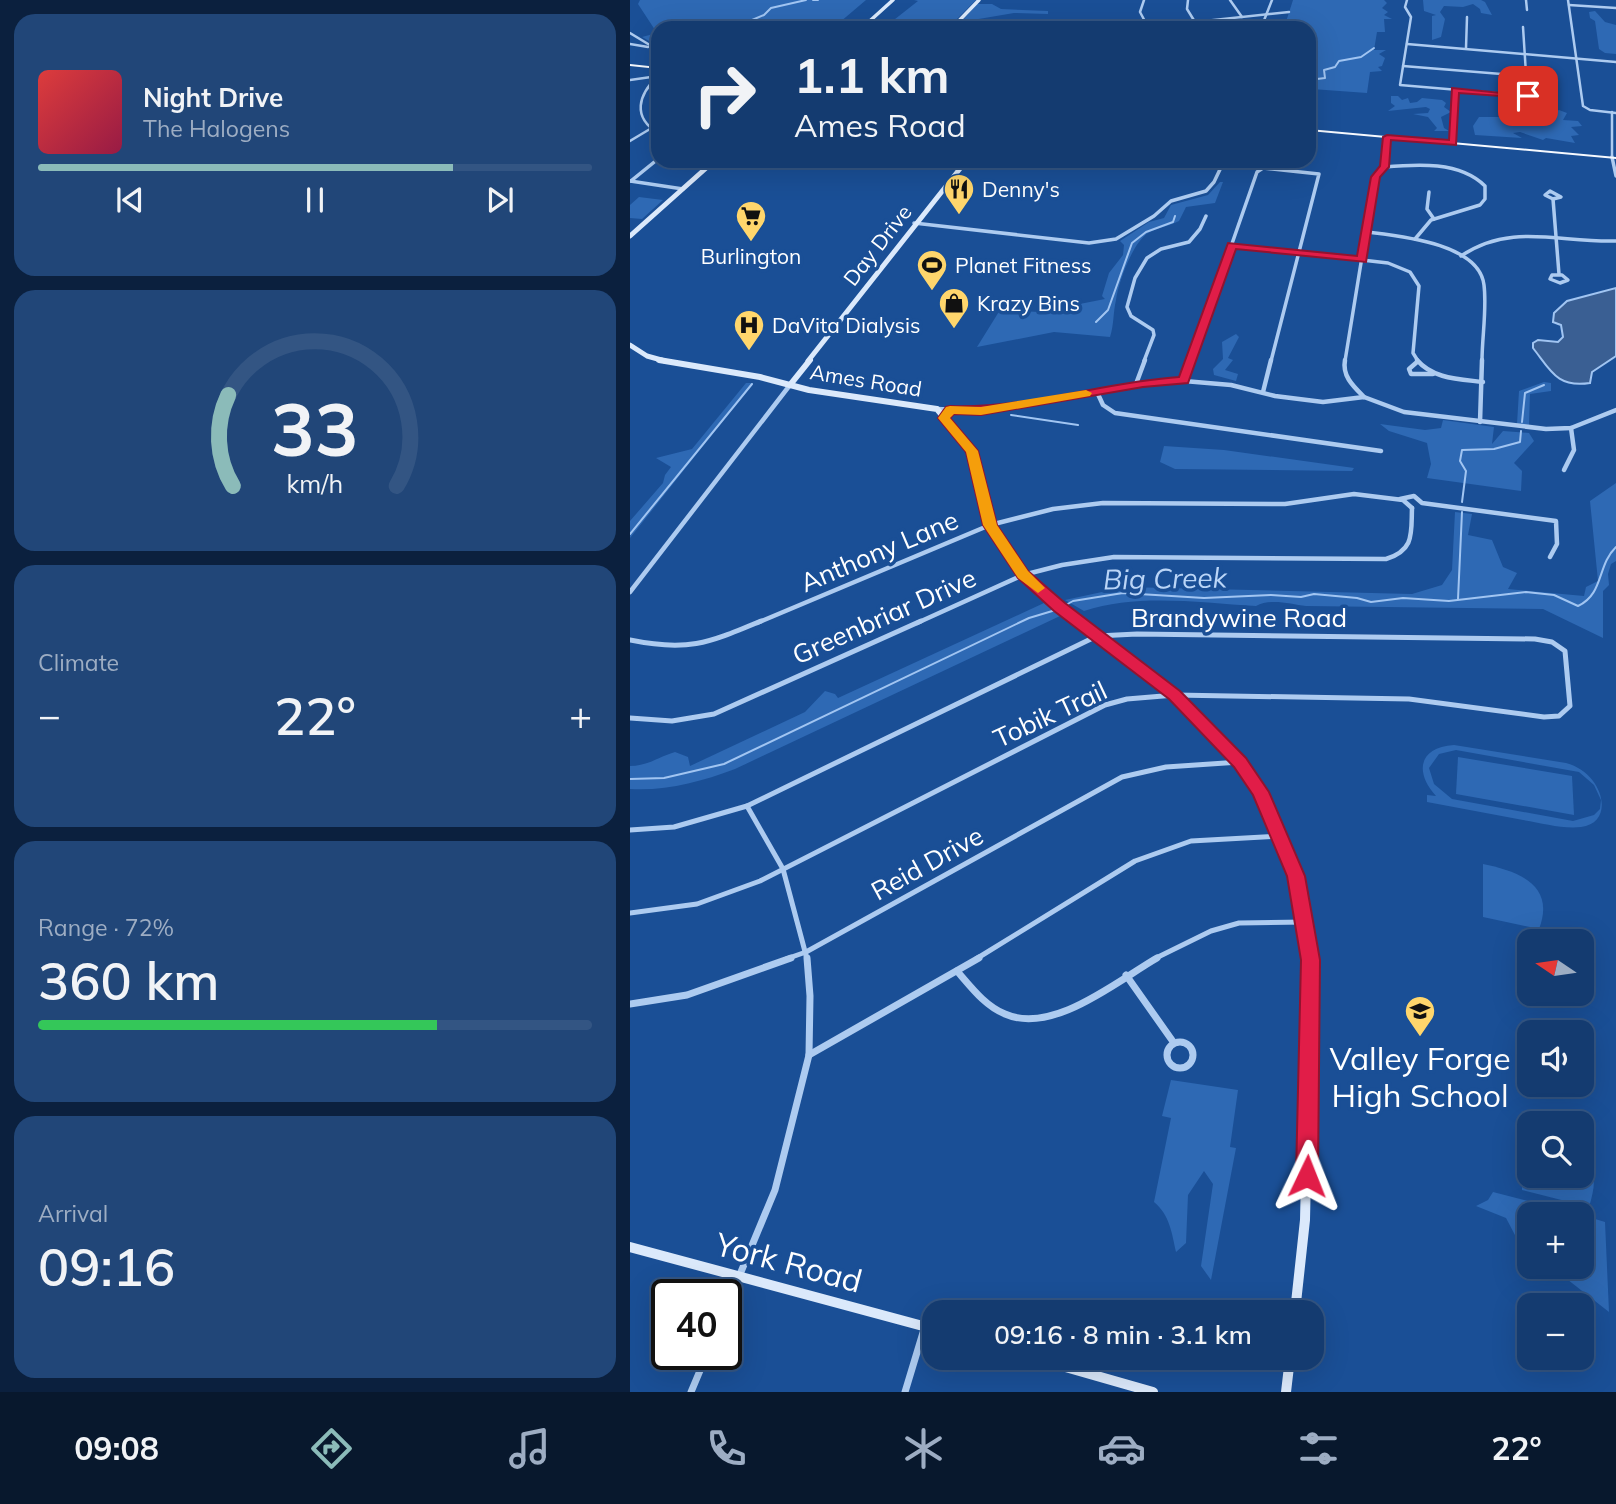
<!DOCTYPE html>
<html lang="en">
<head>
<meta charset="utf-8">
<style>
  body { margin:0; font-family:Mulish,sans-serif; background:#214678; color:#f1f3f6; height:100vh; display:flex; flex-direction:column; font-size:26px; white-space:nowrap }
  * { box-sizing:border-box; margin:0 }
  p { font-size:23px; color:#9dadc3 }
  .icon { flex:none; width:38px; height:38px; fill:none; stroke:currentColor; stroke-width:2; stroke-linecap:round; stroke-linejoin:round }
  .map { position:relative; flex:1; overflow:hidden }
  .drawer { display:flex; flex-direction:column; gap:14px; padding:14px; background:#0b203e; width:630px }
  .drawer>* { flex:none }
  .hud { position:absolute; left:21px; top:21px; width:665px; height:147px; border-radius:21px; box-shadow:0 7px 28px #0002,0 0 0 2px #335583; background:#143b70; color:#f1f3f6; overflow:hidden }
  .needle { width:46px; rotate:283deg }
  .tools { position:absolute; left:887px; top:929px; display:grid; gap:14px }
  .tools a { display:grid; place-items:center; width:77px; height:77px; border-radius:14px; background:#143b70; box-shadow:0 7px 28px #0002,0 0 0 2px #335583; font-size:35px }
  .speed { position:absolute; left:21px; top:1279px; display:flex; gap:14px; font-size:35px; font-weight:700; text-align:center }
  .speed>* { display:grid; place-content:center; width:91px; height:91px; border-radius:50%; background:#143b70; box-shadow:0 7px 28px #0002,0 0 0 2px #335583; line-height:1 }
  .speed .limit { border:4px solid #111; border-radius:10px; background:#fff; color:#111 }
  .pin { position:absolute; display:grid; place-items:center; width:60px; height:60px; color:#fff; margin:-30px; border-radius:14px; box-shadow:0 4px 10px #0006 }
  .me { position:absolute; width:77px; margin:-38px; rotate:2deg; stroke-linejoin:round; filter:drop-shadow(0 0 5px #0008) }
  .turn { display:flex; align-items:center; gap:24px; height:147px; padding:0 28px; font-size:32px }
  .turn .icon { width:91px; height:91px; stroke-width:2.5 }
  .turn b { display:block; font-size:49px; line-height:60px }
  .big { font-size:52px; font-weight:600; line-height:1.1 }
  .drawer .card { flex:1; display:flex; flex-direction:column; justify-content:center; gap:10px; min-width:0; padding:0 24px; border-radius:21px; background:#214678 }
  .drawer .dial { align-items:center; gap:0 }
  .dial svg { height:182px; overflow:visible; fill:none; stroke:#335583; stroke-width:7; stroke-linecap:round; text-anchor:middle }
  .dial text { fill:#f1f3f6; stroke:none }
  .song { display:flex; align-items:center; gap:21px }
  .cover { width:84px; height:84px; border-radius:10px; background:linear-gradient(135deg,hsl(0 70% 55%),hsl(340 70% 35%)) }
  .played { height:7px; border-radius:4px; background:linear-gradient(90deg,#8bbbb9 75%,#335583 75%) }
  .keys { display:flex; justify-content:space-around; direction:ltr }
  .heat { display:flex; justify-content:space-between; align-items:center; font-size:38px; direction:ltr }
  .charge { height:10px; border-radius:5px; background:linear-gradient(90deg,#34c759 72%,#335583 0) }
  .trip { position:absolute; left:292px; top:1300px; width:402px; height:70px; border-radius:21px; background:#143b70; box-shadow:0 7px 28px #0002,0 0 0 2px #335583; font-weight:600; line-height:70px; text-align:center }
  .tab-bar { display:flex; height:112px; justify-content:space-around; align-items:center; background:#08182d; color:#9dadc3 }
  .tab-bar .icon { width:49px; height:49px }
  .tab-bar .current { color:#8bbbb9 }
  .tab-bar b { font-size:32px; color:#f1f3f6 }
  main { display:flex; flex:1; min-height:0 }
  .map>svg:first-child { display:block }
  .green { fill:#2e69b4; fill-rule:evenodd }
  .water { fill:#3a5f93; stroke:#a1c5f2; stroke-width:2 }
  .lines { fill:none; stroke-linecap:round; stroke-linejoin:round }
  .stream { stroke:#a1c5f2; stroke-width:2 }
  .street-far4 { stroke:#adcbf0; stroke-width:2.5 }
  .street-far3 { stroke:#adcbf0; stroke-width:3.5 }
  .street-far2 { stroke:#adcbf0; stroke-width:4.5 }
  .street-far1 { stroke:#adcbf0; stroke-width:5 }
  .street { stroke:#adcbf0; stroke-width:7 }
  .secondary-far4 { stroke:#dbe9fb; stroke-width:3.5 }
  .secondary-far3 { stroke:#dbe9fb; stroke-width:5 }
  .secondary-far2 { stroke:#dbe9fb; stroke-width:6 }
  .secondary-far1 { stroke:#dbe9fb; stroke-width:9 }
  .secondary { stroke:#dbe9fb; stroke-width:10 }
  .primary { fill:#f6faff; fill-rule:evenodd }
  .route { fill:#e11d48; stroke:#92132f; stroke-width:2 }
  .slow { fill:#f59e0b }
  .labels { text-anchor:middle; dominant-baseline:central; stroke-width:7; stroke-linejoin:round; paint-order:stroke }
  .far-poi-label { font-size:21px; fill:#fff; stroke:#1a4f96; text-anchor:start }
  .far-street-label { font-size:21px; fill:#fff; stroke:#1a4f96 }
  .street-label { font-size:26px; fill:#fff; stroke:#1a4f96 }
  .water-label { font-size:28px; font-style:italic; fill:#bad5f7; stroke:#1a4f96 }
  .near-poi-label { font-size:32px; fill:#fff; stroke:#1a4f96 }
  .near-street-label { font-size:32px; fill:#fff; stroke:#1a4f96 }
</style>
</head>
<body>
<main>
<section class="drawer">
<div class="card">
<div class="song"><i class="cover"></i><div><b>Night Drive</b><p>The Halogens</p></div></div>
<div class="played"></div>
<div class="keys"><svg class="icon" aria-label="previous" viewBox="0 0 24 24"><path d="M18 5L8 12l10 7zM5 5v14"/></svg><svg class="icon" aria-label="pause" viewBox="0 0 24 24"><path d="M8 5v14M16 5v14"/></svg><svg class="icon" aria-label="next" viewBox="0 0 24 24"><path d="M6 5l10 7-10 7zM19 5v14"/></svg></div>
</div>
<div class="card dial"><svg viewBox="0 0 100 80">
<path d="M14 69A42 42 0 1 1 86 69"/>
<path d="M14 69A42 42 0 0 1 12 29" stroke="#8bbbb9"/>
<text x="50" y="56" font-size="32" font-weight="700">33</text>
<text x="50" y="72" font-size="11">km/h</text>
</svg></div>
<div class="card"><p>Climate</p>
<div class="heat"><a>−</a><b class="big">22°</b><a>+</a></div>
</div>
<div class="card"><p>Range · 72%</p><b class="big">360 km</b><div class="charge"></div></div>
<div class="card"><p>Arrival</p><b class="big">09:16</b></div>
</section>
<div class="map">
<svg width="986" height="1392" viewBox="0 0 986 1392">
  <rect width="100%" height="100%" fill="#1a4f96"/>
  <g class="green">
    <path d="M10 0H236L203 28H28V46L12 37 27 33 8 4Z"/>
    <path d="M284 0H346L318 28H236L255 27 288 1Z"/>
    <path d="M663 0H754L757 3 752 8 758 12 754 15 762 19H754L755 32H747L744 50H756L749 54 755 58 752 66 748 67 752 71 740 72 737 93 682 89 679 95V60L684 54 679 55V28H654Z"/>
    <path d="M793 0H851L855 2 862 15 851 13 850 9 843 4 833 7 814 6 810 12 815 19 811 37 802 40V16L806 15 794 11Z"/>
    <path d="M347 4H362L371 9 418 11V14L384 13 331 22Z"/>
    <path d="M965 11 975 22 986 25V54L975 53 969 49 965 21 960 18 959 12Z"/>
    <path d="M761 96H768L772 100 778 98 780 103 787 102 792 98 812 100 816 103 814 107 821 112 811 117 814 128 819 131H804L807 128 798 117 783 114 798 113 800 109 796 107 758 111 765 106 761 103Z"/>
    <path d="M929 110 937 113 933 120 948 121 952 126 941 127 949 135 941 136 945 143 916 138 913 140 890 132 883 133 892 138 845 135 843 126 849 117H914Z"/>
    <path d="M590 182H593L585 203 556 207 549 221C539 226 527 228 518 233 503 242 488 283 486 300 483 313 484 325 480 337L424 332 347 347 370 310 409 312 475 299 472 296 479 273 493 255 494 245 490 241 519 222 534 218 541 205 578 195Z"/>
    <path d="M9 197 33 200 12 219 0 218V205Z"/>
    <path d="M606 334 609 337 598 358 603 360 595 370 608 374 606 381 584 375 583 369 593 359 592 342Z"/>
    <path d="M914 382 921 383V391L900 394 899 425 887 424 889 391Z"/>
    <path d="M116 383H123L0 538V521L33 483 35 475 41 467 26 458 62 449Z"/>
    <path d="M813 420 864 427 862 444 873 431 899 433 904 441 884 463 892 471 891 491 797 478 801 464 797 443 759 431 750 424 795 430 811 428Z"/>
    <path d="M534 446 594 450 724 468 722 471 545 469 530 462Z"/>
    <path d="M986 483V561L981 564 978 574 979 585 973 591V638L913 609 676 606C661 604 640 598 626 606 570 603 508 593 454 611L435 600 495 587 782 594 812 585 822 570 825 512 842 514 838 535 862 540 873 567 887 573 878 589 954 596 956 587 968 581 960 501Z"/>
    <path d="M414 603 430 616 105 769C70 782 37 791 0 789V766C18 766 28 757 45 752L58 757 60 766 175 712 195 691 205 694 208 698Z"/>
    <path d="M824 745 936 763C974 773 986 823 951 827 932 829 912 823 893 820 861 814 829 808 797 802V795L806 796C784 772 789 747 824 745ZM826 750 949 772 964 785 971 800 970 809 964 815 943 821 822 799 804 784 799 768 809 754Z"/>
    <path d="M828 757 942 776 944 815 826 794Z"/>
    <path d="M853 864C888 871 926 885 909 929L853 917Z"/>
    <path d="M541 1080 608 1090 600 1147 606 1148 581 1280 571 1266 583 1184 574 1171 558 1195 556 1243 546 1252C542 1234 540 1215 524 1202L541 1118 532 1116Z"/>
    <path d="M890 1117 920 1123 900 1124V1176H952V1150C967 1170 966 1184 959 1207L892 1190Z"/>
    <path d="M863 1192 948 1214H900L899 1243 886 1237 876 1218 846 1206 858 1200Z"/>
    <path d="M952 1215 975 1222 979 1312 933 1276 931 1267H952Z"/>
  </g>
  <path class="water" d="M986 288V356L962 372 960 383C927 388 921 371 903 348V343L908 340 928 342 933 337 931 325 923 322 924 313 937 301Z"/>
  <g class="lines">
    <g class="stream">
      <path d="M183 0H188"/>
      <path d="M103 28 134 15 141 8 176 0"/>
      <path d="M679 80 695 78 694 70 705 67 709 61 731 57 744 48"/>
      <path d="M466 322 478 310 502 243 516 232 543 222 545 216"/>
      <path d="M381 415 448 425"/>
      <path d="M892 422 895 393 914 385"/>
      <path d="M832 502 836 471 830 461 832 450 864 449 890 442 891 431"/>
      <path d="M0 534 122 384"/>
      <path d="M828 599 832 512"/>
      <path d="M434 606 443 601 493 593 574 598 641 595 671 597 684 594 727 598 741 602 773 598 819 601 896 592 924 595 948 606C974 594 967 565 986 547"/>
      <path d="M0 779 34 778 94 764 399 618 429 609"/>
    </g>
    <g class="street-far4">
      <path d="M514 0 510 12 518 27"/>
      <path d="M558 0 557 9 565 22"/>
      <path d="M600 0 612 17"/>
      <path d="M777 0 775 7 781 17 770 85 898 96"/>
      <path d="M896 0 897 10"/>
      <path d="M938 0 953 106 960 110 986 113"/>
      <path d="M939 5 986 8"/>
      <path d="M893 27 898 105 893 107"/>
      <path d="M509 28 659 12"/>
      <path d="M631 28 642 0"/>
      <path d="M0 33 28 50"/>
      <path d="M0 44 18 47"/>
      <path d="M777 44 986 62"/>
      <path d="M836 48 837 17"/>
      <path d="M773 66 896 76"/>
      <path d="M28 76C8 95 2 117 28 133"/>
      <path d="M0 80 28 76"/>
      <path d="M982 112V158"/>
      <path d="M0 141 20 129"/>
      <path d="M823 143 825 90"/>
      <path d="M755 158 757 137"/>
    </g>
    <g class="street-far3">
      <path d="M982 157 986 176"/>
      <path d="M754 167C787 164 830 161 855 186V199L850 205 801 220 785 239"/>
      <path d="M0 181 53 189"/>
      <path d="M1 181 28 159"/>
      <path d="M920 191 931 197 923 199 915 195Z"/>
      <path d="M799 192 797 209 804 219"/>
      <path d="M923 199 929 274"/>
      <path d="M284 223 459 243 486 239 524 216 541 201 576 191 584 182 594 161"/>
      <path d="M737 232C769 236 849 243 854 285 857 309 852 337 852 361"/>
      <path d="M602 245 758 263 780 272 789 286 783 353 788 361"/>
      <path d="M831 256C881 222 930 243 986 241"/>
      <path d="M922 275H932L938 280 930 283 920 279Z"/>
      <path d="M514 361 524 335 523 330 501 316 497 307 505 278 517 258 531 249 559 242 570 229 576 216"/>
      <path d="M561 361 627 172 633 168 689 174 641 361"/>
      <path d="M715 361 745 177 754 167 755 157"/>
    </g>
    <g class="street-far2">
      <path d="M715 360C712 376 723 386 734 397"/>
      <path d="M787 360C803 379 829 379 853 382"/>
      <path d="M787 362 779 369 781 374H803"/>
      <path d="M554 381 561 360"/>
      <path d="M506 384 515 360"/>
      <path d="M467 392 473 405 485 413 751 451"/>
      <path d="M633 392 641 360"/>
      <path d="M307 409 351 411 513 383 554 381 601 385 645 396 693 402 734 397 774 412 916 429 941 428 986 410"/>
      <path d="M850 422 852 360"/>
      <path d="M934 470 944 450 941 428"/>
      <path d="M770 499 784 496 792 503 926 521 927 544 920 557"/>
      <path d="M0 592 160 385"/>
      <path d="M127 623 360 525 423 509 473 503 655 504 724 494 773 500 782 508"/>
      <path d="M287 623 393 575 432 565 484 557 756 559C785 550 781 533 782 508"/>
    </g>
    <g class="street-far1">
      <path d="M0 640C58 652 78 643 131 621"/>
      <path d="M0 718 42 721 84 714 291 621"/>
      <path d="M117 806 153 869 177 959"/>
      <path d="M0 830 44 827 117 806 467 636 507 634 905 639 922 642 935 651 940 706 929 716 914 717 779 699 545 695 497 699 475 705 130 881 67 904 0 913"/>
      <path d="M156 959 176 952 492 777 536 767 610 762"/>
      <path d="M346 959 505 861 561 841 651 836"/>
      <path d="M524 959 581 931 609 923 675 922"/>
    </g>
    <g class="street">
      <path d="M327 971C341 987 355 1006 375 1014 423 1035 487 981 527 958"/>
      <path d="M496 975 544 1043"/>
      <path d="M0 1004 57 995 161 958"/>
      <circle cx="550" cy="1055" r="13"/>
      <path d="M179 1055 349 958"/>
      <path d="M96 1308 145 1190 179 1055 180 996 177 958"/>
      <path d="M61 1392 77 1354"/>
      <path d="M275 1392 295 1326"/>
    </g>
    <g class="secondary-far4">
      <path d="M232 28 263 0"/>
      <path d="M322 28 349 0"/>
    </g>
    <g class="secondary-far3">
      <path d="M0 236 84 161"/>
      <path d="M0 345 17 356 35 361"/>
      <path d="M178 361 336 161"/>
    </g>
    <g class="secondary-far2">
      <path d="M29 360 130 377 179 390 307 409 342 451 360 525 393 575 450 623"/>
      <path d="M160 385 180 360"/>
      <path d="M314 418 320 410"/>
    </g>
    <path class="secondary-far1" d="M447 621C541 692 633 755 666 875 674 902 676 932 681 959"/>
    <g class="secondary">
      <path d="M0 1247 304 1329"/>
      <path d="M665 1312 675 1220 681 958"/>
      <path d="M404 1358 523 1392"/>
      <path d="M656 1392 660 1358"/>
    </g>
    <g class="primary">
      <path d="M0 64 28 67V69L0 66Z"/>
      <path d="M679 129 986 157V159L679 131Z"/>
    </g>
  </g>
  <path class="route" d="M822 88 902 96 898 98 829 93 826 145 761 140 759 167 750 177 736 262 606 249 558 383 513 387 351 415 324 414 320 418 348 451 367 525 398 571 435 603 550 691 616 758 639 792 675 876 690 960 688 1176 685 1184 677 1187 669 1184 666 1176 671 960 657 876 623 795 604 767 539 699 424 611 388 578 353 525 336 452 308 418 316 407 320 406C397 409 473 382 549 377L598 243 727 256 741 177 750 166 753 137 757 135 819 140Z"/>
  <path class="slow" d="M456 390 462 393 460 396 351 415 324 414 320 418 348 451 367 525 398 571 415 588 408 593 388 578 353 525 336 452 308 418 316 407 320 406 351 407Z"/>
  <defs>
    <g id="restaurant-pin" transform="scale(1.575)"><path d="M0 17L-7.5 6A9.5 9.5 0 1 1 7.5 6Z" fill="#ffd66c" stroke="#1a4f96"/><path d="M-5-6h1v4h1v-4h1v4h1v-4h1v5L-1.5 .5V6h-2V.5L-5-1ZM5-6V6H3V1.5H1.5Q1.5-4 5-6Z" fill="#111"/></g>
    <g id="supermarket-pin" transform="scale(1.575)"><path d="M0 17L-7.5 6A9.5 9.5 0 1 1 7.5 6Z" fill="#ffd66c" stroke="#1a4f96"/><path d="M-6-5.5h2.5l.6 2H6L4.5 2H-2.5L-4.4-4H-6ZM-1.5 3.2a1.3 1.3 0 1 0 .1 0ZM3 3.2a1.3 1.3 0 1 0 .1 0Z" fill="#111"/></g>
    <g id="stadium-pin" transform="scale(1.575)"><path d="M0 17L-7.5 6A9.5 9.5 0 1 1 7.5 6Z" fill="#ffd66c" stroke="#1a4f96"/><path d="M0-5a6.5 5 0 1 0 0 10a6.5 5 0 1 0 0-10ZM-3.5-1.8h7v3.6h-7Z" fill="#111"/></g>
    <g id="shop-pin" transform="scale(1.575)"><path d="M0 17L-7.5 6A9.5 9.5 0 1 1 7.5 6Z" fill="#ffd66c" stroke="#1a4f96"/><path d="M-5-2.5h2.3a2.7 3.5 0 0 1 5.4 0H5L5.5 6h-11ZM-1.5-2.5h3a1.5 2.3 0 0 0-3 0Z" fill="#111"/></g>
    <g id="hospital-pin" transform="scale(1.575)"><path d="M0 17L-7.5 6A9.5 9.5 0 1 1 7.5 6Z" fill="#ffd66c" stroke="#1a4f96"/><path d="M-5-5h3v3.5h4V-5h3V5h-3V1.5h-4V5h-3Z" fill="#111"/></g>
    <g id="school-pin" transform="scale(1.575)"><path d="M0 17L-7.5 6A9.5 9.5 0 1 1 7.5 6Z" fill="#ffd66c" stroke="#1a4f96"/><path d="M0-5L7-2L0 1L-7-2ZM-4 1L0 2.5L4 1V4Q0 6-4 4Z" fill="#111"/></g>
  </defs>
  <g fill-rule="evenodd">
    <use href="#restaurant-pin" x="329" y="189"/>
    <use href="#supermarket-pin" x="121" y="216"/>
    <use href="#stadium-pin" x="302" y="265"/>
    <use href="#shop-pin" x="324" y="303"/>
    <use href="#hospital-pin" x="119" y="325"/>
    <use href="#school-pin" x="790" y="1011"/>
  </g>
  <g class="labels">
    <g class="far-poi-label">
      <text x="352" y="189">Denny's</text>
      <text x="121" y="256" text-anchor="middle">Burlington</text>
      <text x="325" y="265">Planet Fitness</text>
      <text x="347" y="303">Krazy Bins</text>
      <text x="142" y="325">DaVita Dialysis</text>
    </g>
    <g class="far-street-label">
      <text transform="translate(247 245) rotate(-52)">Day Drive</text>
      <text transform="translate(236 380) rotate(9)">Ames Road</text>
    </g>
    <g class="street-label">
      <text transform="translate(249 551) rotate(-23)">Anthony Lane</text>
      <text transform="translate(254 616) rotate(-24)">Greenbriar Drive</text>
      <text x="609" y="617">Brandywine Road</text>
      <text transform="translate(420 714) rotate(-25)">Tobik Trail</text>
      <text transform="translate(297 863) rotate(-29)">Reid Drive</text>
    </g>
    <g class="water-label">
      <text transform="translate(535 578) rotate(-1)">Big Creek</text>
    </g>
    <g class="near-poi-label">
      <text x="790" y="1058">Valley Forge<tspan x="790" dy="37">High School</tspan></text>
    </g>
    <g class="near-street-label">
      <text transform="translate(159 1262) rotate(15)">York Road</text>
    </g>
  </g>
</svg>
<div class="tools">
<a><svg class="needle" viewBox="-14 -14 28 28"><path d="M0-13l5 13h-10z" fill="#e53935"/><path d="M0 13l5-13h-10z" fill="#9dadc3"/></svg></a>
<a><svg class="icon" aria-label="sound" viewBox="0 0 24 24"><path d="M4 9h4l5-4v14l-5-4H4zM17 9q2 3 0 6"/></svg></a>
<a><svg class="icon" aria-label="search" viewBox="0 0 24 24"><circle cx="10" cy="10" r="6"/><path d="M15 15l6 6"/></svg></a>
<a>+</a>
<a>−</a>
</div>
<div class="speed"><div class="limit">40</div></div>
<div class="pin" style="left:898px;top:96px;background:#d93025"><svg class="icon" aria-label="arrive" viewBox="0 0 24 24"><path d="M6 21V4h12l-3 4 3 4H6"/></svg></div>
<svg class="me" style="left:677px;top:1176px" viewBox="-20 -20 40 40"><path d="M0-17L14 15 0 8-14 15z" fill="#e11d48" stroke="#fff" stroke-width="4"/></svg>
<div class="trip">09:16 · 8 min · 3.1 km</div>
<div class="hud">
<div class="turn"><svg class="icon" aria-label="right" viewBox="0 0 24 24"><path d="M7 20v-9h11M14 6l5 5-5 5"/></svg><div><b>1.1 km</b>Ames Road</div></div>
</div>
</div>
</main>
<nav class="tab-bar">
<b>09:08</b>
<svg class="icon current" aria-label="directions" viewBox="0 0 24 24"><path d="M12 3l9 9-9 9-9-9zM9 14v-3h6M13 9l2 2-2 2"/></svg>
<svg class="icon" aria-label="music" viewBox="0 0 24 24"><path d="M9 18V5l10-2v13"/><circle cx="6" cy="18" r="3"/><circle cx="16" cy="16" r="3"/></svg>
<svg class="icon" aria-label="phone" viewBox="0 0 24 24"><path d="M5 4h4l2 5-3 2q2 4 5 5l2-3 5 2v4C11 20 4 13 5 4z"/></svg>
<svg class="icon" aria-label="climate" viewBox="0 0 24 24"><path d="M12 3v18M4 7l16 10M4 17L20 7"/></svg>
<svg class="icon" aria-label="car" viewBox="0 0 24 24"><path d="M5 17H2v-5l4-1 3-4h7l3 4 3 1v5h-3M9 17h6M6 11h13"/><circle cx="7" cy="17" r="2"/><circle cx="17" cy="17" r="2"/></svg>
<svg class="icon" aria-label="filters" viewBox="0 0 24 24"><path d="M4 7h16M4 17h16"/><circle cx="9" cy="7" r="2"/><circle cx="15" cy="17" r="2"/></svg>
<b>22°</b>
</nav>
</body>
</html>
